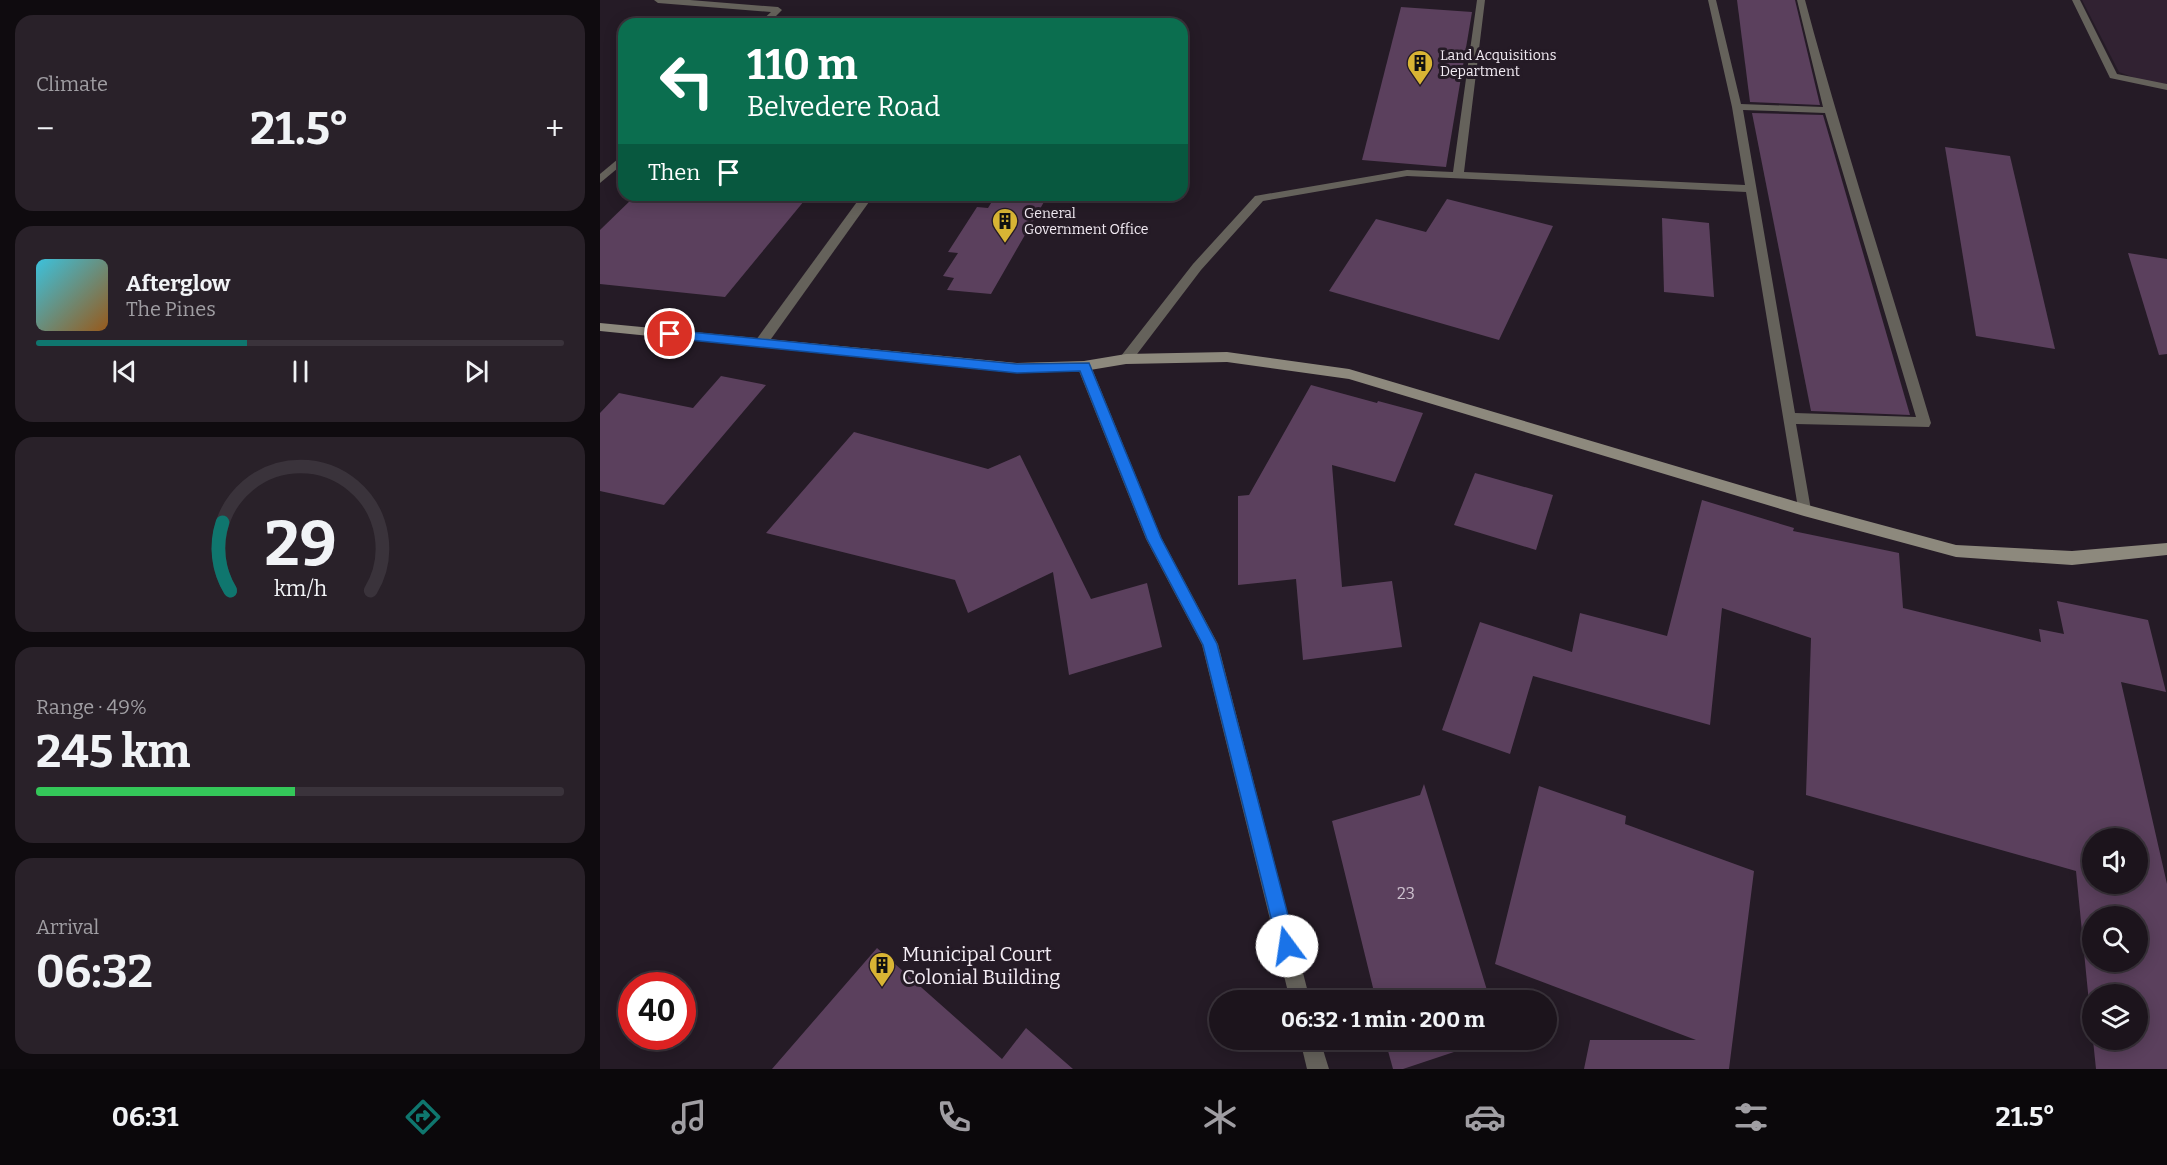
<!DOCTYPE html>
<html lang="en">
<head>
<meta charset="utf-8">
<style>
  body { margin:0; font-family:Bitter,serif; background:#292129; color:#f1f3f6; height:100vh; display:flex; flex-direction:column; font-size:22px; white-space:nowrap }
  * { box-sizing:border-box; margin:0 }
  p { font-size:20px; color:#a09ea3 }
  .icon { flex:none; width:33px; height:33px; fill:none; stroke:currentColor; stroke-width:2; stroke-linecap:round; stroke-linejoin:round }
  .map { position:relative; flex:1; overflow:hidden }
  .panel { display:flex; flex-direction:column; gap:15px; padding:15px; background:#0f0b0f; width:600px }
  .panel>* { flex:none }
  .top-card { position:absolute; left:18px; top:18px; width:570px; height:183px; border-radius:18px; box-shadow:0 3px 15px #0003,0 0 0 2px #3a333b; background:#0b6e4f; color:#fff; overflow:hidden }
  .buttons { position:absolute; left:1482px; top:828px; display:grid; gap:12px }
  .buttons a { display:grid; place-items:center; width:66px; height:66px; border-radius:50%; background:#1c141c; box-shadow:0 3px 15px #0003,0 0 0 2px #3a333b; font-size:30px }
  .speed { position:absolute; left:18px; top:972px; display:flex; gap:12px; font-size:30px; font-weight:700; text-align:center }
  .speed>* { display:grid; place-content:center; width:78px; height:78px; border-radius:50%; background:#1c141c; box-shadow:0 3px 15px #0003,0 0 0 2px #3a333b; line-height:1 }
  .speed .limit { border:9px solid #d22; background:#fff; color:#111 }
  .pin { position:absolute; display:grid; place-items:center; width:51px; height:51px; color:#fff; margin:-26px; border:3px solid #fff; border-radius:50%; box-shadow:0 2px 6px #0007 }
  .me { position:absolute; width:66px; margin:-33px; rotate:346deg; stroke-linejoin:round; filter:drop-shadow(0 0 4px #0008) }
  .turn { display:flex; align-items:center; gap:21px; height:126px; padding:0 30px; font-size:27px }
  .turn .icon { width:78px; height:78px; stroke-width:2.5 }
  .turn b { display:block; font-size:42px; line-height:51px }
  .then { display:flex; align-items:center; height:57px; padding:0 30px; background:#0003; gap:12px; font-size:22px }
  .big { font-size:45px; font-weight:700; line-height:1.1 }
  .panel .widget { flex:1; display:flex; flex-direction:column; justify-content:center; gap:9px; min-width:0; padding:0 21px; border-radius:18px; background:#292129 }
  .panel .dial { align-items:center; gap:0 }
  .dial svg { height:156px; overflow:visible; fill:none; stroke:#3a333b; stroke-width:7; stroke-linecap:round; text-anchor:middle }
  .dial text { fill:#f1f3f6; stroke:none }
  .song { display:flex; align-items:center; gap:18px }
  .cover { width:72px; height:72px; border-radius:9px; background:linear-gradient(135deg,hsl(190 70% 55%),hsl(30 70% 35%)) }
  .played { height:6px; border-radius:3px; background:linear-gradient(90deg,#0f766e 40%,#3a333b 40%) }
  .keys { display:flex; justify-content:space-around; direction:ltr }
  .heat { display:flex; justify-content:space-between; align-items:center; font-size:33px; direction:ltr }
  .charge { height:9px; border-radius:4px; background:linear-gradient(90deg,#34c759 49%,#3a333b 0) }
  .trip { position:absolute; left:609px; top:990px; width:348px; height:60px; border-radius:30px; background:#1c141c; box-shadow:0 3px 15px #0003,0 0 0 2px #3a333b; font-weight:700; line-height:60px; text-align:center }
  .tab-bar { display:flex; height:96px; justify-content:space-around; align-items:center; background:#0b080b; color:#a09ea3 }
  .tab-bar .icon { width:42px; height:42px }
  .tab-bar .on { color:#0f766e }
  .tab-bar b { font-size:27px; color:#f1f3f6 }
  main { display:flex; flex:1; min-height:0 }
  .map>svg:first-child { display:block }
  .built { fill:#312232 }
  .building { fill:#5b405d; fill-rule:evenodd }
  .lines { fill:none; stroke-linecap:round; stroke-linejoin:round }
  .service { fill:#65625b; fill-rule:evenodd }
  .tertiary { fill:#65625b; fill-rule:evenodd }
  .secondary { fill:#8d897d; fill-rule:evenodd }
  .route { fill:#1a73e8; stroke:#114b97; stroke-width:1.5 }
  .labels { text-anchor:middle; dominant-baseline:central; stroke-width:6; stroke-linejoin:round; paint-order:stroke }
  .far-poi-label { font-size:14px; fill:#f3ecf4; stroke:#251b26; text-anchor:start }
  .near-number-label { font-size:16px; fill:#cdc1ce }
  .near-poi-label { font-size:20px; fill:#f3ecf4; stroke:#251b26; text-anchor:start }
</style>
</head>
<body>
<main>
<section class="panel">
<div class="widget"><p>Climate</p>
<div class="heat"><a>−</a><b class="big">21.5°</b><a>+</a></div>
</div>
<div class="widget">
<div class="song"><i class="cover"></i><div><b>Afterglow</b><p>The Pines</p></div></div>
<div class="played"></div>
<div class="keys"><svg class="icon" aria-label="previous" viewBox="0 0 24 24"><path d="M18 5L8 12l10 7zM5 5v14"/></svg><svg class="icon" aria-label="pause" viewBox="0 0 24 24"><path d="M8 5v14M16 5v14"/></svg><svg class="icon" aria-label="next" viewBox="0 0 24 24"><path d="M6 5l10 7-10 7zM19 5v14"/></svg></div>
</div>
<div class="widget dial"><svg viewBox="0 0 100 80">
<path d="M14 69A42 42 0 1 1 86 69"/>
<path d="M14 69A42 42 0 0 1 10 34" stroke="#0f766e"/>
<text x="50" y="56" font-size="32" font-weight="700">29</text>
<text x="50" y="72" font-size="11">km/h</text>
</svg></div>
<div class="widget"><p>Range · 49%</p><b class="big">245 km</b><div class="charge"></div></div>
<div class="widget"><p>Arrival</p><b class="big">06:32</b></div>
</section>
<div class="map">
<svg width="1567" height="1069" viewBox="0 0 1567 1069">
  <rect width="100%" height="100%" fill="#251b26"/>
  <path class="built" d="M1482 0H1567V84L1540 80 1519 72Z"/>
  <g class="building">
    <path d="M1137 0H1195L1220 105 1150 102Z"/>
    <path d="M801 7 872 12 846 167 762 160Z"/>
    <path d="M1152 113 1223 115 1310 415 1211 411Z"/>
    <path d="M1345 147 1410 156 1455 349 1376 336Z"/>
    <path d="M36 195H209L125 297 0 284V230Z"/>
    <path d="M396 195H448L391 294 347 290 354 278 343 276 358 253 348 252 377 207 388 208Z"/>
    <path d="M847 199 953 226 899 340 729 291 776 219 826 232Z"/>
    <path d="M1062 218 1109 223 1114 297 1064 292Z"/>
    <path d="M1528 253 1567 259V354L1559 355Z"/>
    <path d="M121 376 166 385 64 505 0 491V413L19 393 93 408Z"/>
    <path d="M711 385 777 403 778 401 823 413 795 482 732 465 742 587 792 581 802 647 703 660 696 579 638 585V496L649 495Z"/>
    <path d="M254 432 388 469 420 455 491 599 547 583 562 647 469 675 453 572 368 613 355 580 166 533Z"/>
    <path d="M875 473 953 495 936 550 854 525Z"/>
    <path d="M1102 500 1194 528 1193 531 1299 553 1303 608 1441 642 1439 629 1464 634 1457 601 1548 620 1566 692 1521 682 1567 884V1069H1496L1493 1040H1538V994H1492V1033L1476 871 1206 795 1211 638 1122 608 1110 725 933 676 910 754 842 730 880 622 972 652 980 613 1067 636ZM1492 838H1538V884H1492ZM1492 916H1538V962H1492Z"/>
    <path d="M824 784 890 1000H776L732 821 820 795Z"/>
    <path d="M939 786 1026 816 1025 824 1154 871 1129 1069H984L990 1040H1096L895 964Z"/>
    <path d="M277 948 402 1059 426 1028 473 1069H172Z"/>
    <path d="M785 1040H890L803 1069H793Z"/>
  </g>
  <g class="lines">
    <g class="service">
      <path d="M54 0H90L178 7 182 10 168 24H158L171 12 58 3Z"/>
      <path d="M877 0H885L864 172 1145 185 1132 107 1108 0H1116L1141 104 1223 107 1197 0H1205C1243 142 1289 282 1331 423L1329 427 1196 424 1211 510 1209 514H1199L1146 192 807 176 663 201 601 270 531 362H521L520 359 521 356 593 264 655 196 807 170 853 172ZM1143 110 1225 113 1316 417 1195 413Z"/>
      <path d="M1472 0H1480L1517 74 1567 84V90L1510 78Z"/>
      <path d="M24 154V163L0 183V174Z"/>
      <path d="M262 195H274L166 346H156L155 343 156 340Z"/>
    </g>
    <g class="tertiary">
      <path d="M484 361 491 366 561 537 618 644 710 1000H690L602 645 546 539 477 366Z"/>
      <path d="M700 1040H720L729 1069H707Z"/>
    </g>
    <path class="secondary" d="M0 323 417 363 484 361 526 354 627 352 749 369 1204 504 1356 545 1472 551 1567 543V555L1472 565 1356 557 1204 516 749 379 627 362 526 364 484 371 417 373 0 331Z"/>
  </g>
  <path class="route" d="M70 330 417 364 489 363 561 538 617 644 696 946 693 953 687 955 680 953 678 946 603 645 547 539 480 371 417 373 70 338 65 334Z"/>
  <defs>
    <g id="building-pin" transform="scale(1.35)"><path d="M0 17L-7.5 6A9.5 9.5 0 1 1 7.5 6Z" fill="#d8b434" stroke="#251b26"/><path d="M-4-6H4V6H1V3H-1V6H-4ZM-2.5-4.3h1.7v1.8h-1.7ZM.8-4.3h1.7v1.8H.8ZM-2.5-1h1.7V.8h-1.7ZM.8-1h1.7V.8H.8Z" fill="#111"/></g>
  </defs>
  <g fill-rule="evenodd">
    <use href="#building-pin" x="820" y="63"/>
    <use href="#building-pin" x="405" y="221"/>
    <use href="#building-pin" x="282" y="965"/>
  </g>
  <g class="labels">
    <g class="far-poi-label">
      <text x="840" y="55">Land Acquisitions<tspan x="840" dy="16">Department</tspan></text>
      <text x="424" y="213">General<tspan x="424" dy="16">Government Office</tspan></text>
    </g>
    <g class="near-number-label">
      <text x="806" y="893">23</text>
    </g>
    <g class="near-poi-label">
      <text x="302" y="954">Municipal Court<tspan x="302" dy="23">Colonial Building</tspan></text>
    </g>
  </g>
</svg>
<div class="buttons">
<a><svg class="icon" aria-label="sound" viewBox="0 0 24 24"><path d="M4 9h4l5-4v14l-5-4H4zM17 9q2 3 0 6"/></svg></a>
<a><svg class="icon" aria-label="search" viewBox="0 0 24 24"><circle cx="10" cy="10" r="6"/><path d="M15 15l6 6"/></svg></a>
<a><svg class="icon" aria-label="layers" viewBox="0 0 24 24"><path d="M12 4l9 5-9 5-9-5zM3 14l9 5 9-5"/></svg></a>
</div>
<div class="speed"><div class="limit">40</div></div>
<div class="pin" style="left:70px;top:334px;background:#d93025"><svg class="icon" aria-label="arrive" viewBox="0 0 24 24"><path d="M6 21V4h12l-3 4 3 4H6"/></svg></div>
<svg class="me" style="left:687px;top:946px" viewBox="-20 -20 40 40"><circle r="19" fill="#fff"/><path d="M0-13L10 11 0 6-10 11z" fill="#1a73e8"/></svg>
<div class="trip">06:32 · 1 min · 200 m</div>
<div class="top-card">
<div class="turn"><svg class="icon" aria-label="left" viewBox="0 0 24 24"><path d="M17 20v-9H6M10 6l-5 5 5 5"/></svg><div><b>110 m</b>Belvedere Road</div></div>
<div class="then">Then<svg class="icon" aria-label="arrive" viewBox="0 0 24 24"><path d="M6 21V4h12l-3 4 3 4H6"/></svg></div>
</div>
</div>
</main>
<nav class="tab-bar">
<b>06:31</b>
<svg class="icon on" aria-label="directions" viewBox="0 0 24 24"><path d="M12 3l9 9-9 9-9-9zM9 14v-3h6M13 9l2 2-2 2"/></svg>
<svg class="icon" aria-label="music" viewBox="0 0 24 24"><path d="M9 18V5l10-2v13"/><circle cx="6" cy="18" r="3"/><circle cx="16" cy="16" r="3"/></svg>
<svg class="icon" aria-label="phone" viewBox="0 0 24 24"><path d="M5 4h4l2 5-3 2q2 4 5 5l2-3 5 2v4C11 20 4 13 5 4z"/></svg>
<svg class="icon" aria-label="climate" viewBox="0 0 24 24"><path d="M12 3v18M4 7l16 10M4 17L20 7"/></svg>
<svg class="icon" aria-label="car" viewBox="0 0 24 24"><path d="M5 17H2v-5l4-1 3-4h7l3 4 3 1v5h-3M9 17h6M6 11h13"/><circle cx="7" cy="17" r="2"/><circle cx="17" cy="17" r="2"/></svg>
<svg class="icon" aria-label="filters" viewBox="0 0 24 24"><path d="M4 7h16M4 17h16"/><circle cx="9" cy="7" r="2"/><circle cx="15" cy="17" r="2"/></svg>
<b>21.5°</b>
</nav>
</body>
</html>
